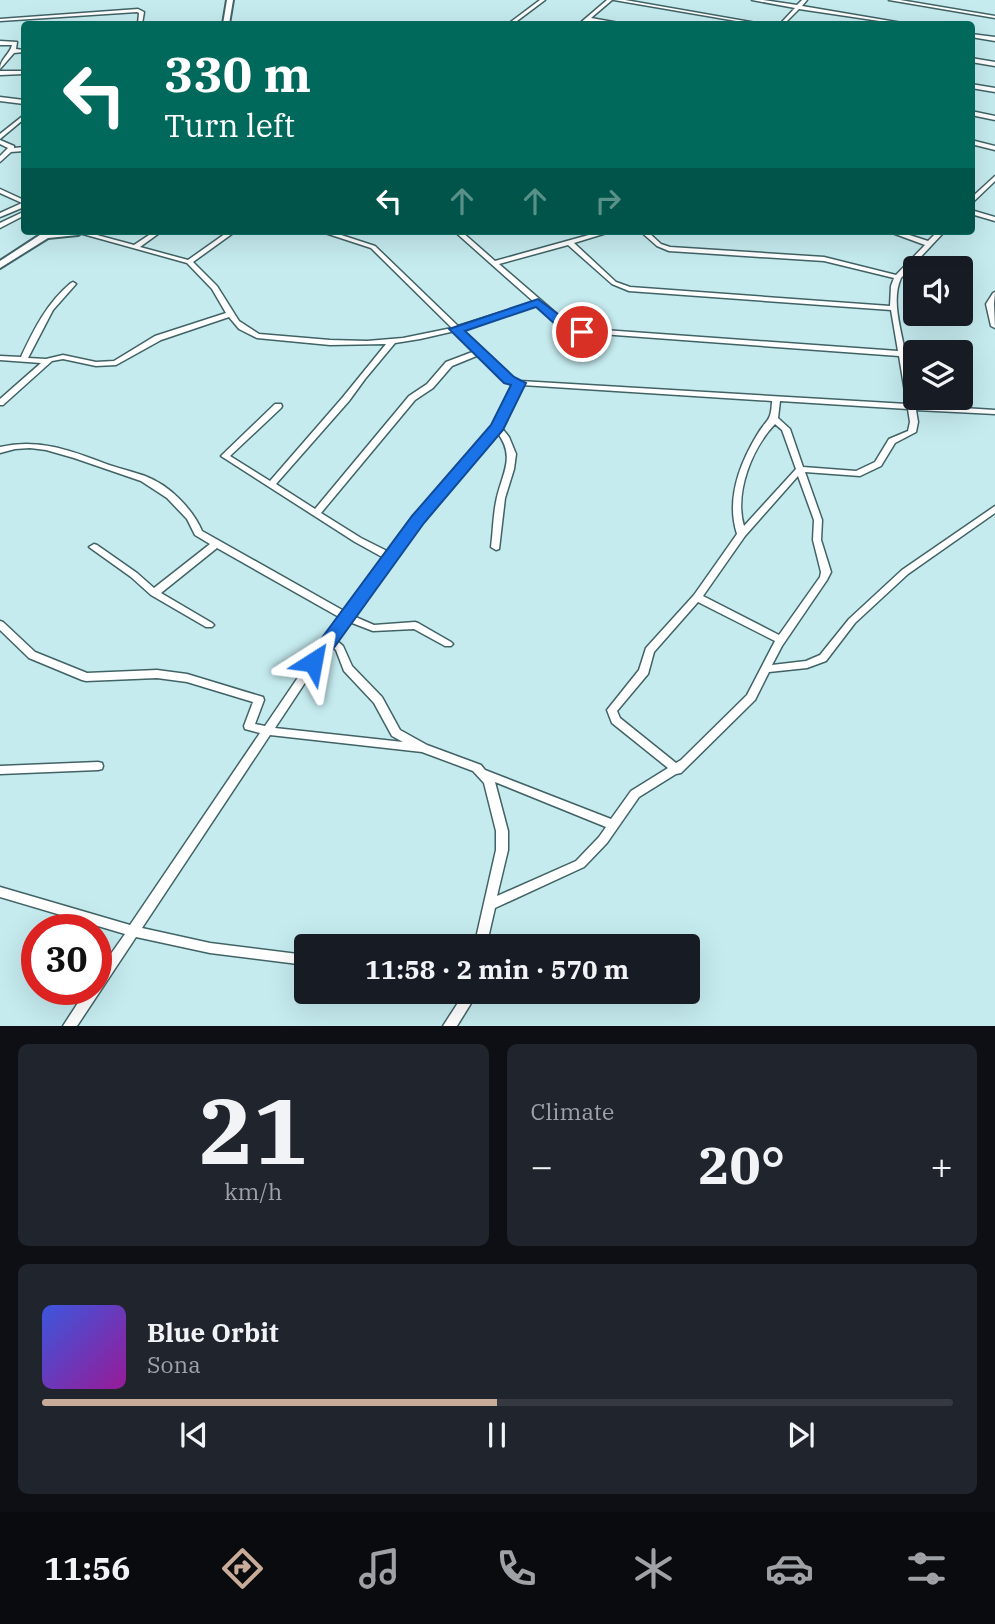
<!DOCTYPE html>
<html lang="en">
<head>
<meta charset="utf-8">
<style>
  body { margin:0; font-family:"IBM Plex Serif",serif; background:#20242c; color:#f1f3f6; height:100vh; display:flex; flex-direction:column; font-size:26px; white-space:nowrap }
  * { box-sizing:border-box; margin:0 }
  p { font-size:23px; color:#9ea1a6 }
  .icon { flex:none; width:38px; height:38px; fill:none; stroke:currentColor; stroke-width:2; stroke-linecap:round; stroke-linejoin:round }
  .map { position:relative; height:1026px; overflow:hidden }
  .drawer { display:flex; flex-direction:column; gap:18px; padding:18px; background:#0d0f14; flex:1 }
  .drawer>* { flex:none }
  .hud { position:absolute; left:21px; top:21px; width:954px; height:214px; border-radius:7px; box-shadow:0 7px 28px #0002; background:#00695c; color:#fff; overflow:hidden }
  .buttons { position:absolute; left:903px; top:256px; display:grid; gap:14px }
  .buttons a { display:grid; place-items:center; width:70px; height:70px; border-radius:7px; background:#171b24; box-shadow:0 7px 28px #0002; font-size:35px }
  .speed { position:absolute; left:21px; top:914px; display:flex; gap:14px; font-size:35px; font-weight:700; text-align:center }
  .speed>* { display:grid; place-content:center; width:91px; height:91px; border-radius:50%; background:#171b24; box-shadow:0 7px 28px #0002; line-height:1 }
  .speed .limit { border:10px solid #d22; background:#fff; color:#111 }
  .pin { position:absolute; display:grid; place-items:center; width:60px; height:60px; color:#fff; margin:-30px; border:4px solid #fff; border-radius:50%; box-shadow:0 2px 7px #0007 }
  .me { position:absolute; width:77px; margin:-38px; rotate:34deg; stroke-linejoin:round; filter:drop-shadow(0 0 5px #0008) }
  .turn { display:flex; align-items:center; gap:24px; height:147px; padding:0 28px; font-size:32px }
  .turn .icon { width:91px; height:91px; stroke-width:2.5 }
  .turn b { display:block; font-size:49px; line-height:60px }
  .lanes { display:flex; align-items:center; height:66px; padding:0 28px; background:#0003; justify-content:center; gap:35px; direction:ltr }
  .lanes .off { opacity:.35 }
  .big { font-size:52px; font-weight:700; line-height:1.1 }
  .drawer .widget { flex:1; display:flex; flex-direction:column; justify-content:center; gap:10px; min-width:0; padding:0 24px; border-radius:10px; background:#20242c }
  .drawer .dial { align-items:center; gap:0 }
  .dial b { font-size:91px; line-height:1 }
  .song { display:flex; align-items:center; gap:21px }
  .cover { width:84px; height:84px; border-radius:10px; background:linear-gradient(135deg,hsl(230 70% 55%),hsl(300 70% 35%)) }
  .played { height:7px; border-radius:4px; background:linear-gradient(90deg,#c8ab98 50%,#363941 50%) }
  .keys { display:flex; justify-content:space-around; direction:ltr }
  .heat { display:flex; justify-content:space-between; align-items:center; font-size:38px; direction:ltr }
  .drawer .tiles { flex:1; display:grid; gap:18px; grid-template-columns:1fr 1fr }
  .widget:last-child { grid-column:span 2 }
  .trip { position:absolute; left:294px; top:934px; width:406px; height:70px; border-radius:7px; background:#171b24; box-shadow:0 7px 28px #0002; font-weight:700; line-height:70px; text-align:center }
  .dock { display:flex; height:112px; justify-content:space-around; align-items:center; background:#090b0e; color:#9ea1a6 }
  .dock .icon { width:49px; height:49px }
  .dock .selected { color:#c8ab98 }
  .dock b { font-size:32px; color:#f1f3f6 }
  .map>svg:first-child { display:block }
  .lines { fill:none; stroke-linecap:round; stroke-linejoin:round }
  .street-casing { stroke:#416366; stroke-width:3 }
  .secondary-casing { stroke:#416366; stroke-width:4 }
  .street { fill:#fff; fill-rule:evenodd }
  .secondary { fill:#fff; fill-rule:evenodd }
  .route { fill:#1a73e8; stroke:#114b97; stroke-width:2 }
</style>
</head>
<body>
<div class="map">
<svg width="995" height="1026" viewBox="0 0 995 1026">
  <rect width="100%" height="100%" fill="#c5ebef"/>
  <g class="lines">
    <g class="street-casing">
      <g id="street">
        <path d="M540 0H545L513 24H508Z"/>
        <path d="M607 0H612L591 18 619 23 621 24 588 21 583 24H579Z"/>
        <path d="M614 0H625L762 24H754Z"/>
        <path d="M752 0H763L797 5 802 0H807L802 6 908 24H900L799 9 784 24H780L795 8Z"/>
        <path d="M889 0H900L995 16V18Z"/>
        <path d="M138 9 144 12 142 24H138L139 13 137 12 0 21V19Z"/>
        <path d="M971 34 995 37V41L971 37Z"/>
        <path d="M0 41 17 42 16 49 24 50V52L14 53 0 69C0 59 10 54 12 45H0Z"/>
        <path d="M971 58 995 62V66L971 62Z"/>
        <path d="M0 71H24V74L0 75Z"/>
        <path d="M971 84 995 88V92L971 88Z"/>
        <path d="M0 97 24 100V104L0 101Z"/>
        <path d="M971 111 995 116V120L971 115Z"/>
        <path d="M24 115V119L0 139V134Z"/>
        <path d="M0 140 14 146V148L24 147V151L11 152 0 162V156L8 148 0 144Z"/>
        <path d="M971 140 995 146V150L971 144Z"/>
        <path d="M995 176V181L971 204V198Z"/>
        <path d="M0 189 24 200V207L0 217V213L22 203 0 193Z"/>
        <path d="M971 210 995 217V221L971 214Z"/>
        <path d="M21 213 23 214V216L0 228V223Z"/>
        <path d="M72 231H82L134 245 155 231H162L140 247 188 260 229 231H236L193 262 217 286 239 321 259 334 330 340 367 341 403 338 452 328 371 248 319 231H329L375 246 458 326 534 302 454 231H461L495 261 603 231H613L574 243 616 282 630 287 890 306 891 286 894 278 824 261 669 251 657 246 640 231H647L661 244 670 247 824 257 896 275 925 245 887 231H897L928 241 938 231H945L901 278C891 300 901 329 905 352L908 354 906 356 915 405 995 410V414L916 410 918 422 916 432 895 443 881 466 860 476 805 472 822 520 821 540 831 572 827 580 782 646 772 665 806 661 820 655 849 619 902 570 995 506V513L908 574 855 623 826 661 807 668 769 672 755 700 681 773 676 774 639 797 607 843 584 867 495 908 486 947H474L496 850V831L484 783 473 771 422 752 270 735 142 928 210 943 306 955V965L210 953 136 937 77 1026H63L87 989H96V975L125 934 0 897V887L130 925 260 733 245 729 244 726 253 702 187 682 157 678 86 681 82 680 29 658 0 630V621L3 622 35 652 87 673 157 670 187 674 263 697 264 700 255 724 265 726 339 617 217 548 161 593 212 623 214 625 212 627H206L151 595 131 577 89 547 94 544 97 545 137 573 154 588 210 544 195 535 187 519 167 498 141 481 74 458 46 450 30 448 15 449 0 453V447C40 438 72 451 109 465 121 469 134 472 145 476 169 485 192 508 202 531L344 611 384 558 355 542 221 456 275 404H281L282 406 281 408 230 456 270 481 343 397 386 344 330 345 257 338 239 329 229 317 161 340 116 365 96 366 63 359 52 361 3 405H0V399L41 363 0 360V356L21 357C34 329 47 303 71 283L73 282 76 284 53 310 28 358 46 359 63 355 96 362 114 361 155 336 226 313 212 289 187 263ZM568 245 612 284 629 291 891 310 898 351 576 328 565 321 499 264ZM538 305 559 325 574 332 899 356 907 404 520 381 512 378 462 330ZM455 331 475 351 446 362 427 384 409 396 315 509 276 484 349 401 365 379 395 343 420 339ZM479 355 506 382 515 384 493 426 415 518 389 552 361 538 321 513 415 400 433 388 452 366ZM522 385 772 401C771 423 767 418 757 435 739 465 726 500 737 534L694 595 646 648 639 670 607 710 612 723 668 768 631 791 611 819 485 770 481 765 427 745 400 730 382 697 352 666 343 646 335 639 347 621 373 631 414 629 445 646H451L453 644 451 642 418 623 415 622 374 625 351 615 421 522 497 432C517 458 501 474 496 502 493 517 493 532 491 547L496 550 499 549 505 498 514 469 516 454 509 437 501 427ZM780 401 908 409 910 422 908 431 889 439 875 462 856 471 803 467 790 429 778 418ZM775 424 782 430 796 469 744 526C734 493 752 448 775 424ZM798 476 814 520 813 540 821 572 820 577 779 635 703 596 745 536ZM698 602 775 641 747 695 681 760 676 763 620 718 617 711 648 674 654 652ZM330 645 336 650 344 671 374 703 392 736 403 742 275 728ZM495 782 606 827 599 837 576 861 497 896 508 850V831Z"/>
        <path d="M995 292 994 304 995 328 991 326 986 304 993 293Z"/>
        <path d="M98 762 102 763 103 766 102 769 98 770 0 774V766Z"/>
        <path d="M465 992H478L457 1026H443Z"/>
      </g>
    </g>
    <g class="secondary-casing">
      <g id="secondary">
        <path d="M227 0H233L229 24H223Z"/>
        <path d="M46 231 83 232 78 235 48 238 0 268V261Z"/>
      </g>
    </g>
    <use href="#street" class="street"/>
    <use href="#secondary" class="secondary"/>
  </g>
  <path class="route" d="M538 299 567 321 588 332 582 336 557 326 536 307 465 331 514 377 526 383 503 430 424 523 320 667H307L304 662 307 658 412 516 491 425 511 385 504 383 449 329Z"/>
</svg>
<div class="buttons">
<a><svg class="icon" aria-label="sound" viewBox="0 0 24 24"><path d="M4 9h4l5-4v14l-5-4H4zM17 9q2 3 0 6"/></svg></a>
<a><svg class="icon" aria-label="layers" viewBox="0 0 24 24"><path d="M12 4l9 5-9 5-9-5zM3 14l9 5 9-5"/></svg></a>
</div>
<div class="speed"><div class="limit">30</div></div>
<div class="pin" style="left:582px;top:332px;background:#d93025"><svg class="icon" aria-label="arrive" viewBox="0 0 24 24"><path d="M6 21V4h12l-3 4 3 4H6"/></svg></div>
<svg class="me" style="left:313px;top:662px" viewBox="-20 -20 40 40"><path d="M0-17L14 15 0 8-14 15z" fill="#1a73e8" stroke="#fff" stroke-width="4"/></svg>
<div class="trip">11:58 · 2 min · 570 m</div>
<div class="hud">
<div class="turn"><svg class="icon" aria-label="left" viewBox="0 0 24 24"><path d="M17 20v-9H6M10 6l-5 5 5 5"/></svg><div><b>330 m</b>Turn left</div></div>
<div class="lanes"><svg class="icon" aria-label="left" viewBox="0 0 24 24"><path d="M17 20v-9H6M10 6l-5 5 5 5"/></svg><svg class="icon off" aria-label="ahead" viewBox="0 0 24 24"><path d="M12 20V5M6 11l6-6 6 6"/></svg><svg class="icon off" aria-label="ahead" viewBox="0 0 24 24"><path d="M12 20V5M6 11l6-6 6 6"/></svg><svg class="icon off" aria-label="right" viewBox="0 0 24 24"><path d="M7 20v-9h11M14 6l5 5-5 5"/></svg></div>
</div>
</div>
<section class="drawer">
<div class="tiles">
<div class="widget dial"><b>21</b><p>km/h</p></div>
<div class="widget"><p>Climate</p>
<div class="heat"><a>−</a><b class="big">20°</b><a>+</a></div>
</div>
<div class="widget">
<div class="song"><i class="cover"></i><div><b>Blue Orbit</b><p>Sona</p></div></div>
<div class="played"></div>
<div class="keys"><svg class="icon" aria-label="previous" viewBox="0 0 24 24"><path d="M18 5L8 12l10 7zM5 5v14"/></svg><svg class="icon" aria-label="pause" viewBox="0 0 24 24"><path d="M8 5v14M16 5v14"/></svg><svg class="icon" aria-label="next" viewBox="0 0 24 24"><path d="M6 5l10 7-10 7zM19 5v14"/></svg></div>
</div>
</div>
</section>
<nav class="dock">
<b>11:56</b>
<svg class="icon selected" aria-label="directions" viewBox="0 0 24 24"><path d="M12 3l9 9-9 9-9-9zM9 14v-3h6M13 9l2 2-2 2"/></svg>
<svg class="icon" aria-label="music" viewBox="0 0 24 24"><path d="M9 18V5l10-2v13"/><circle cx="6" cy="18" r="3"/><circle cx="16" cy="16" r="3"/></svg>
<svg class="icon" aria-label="phone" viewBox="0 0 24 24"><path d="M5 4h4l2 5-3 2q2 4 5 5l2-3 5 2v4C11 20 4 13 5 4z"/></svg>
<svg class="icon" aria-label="climate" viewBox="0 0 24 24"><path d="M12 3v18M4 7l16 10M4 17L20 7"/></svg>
<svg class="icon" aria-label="car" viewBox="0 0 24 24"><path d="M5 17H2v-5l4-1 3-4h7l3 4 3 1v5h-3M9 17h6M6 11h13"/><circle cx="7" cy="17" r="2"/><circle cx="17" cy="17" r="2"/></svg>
<svg class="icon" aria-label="filters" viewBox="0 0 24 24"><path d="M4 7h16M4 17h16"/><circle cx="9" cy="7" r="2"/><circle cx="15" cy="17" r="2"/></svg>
</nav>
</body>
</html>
